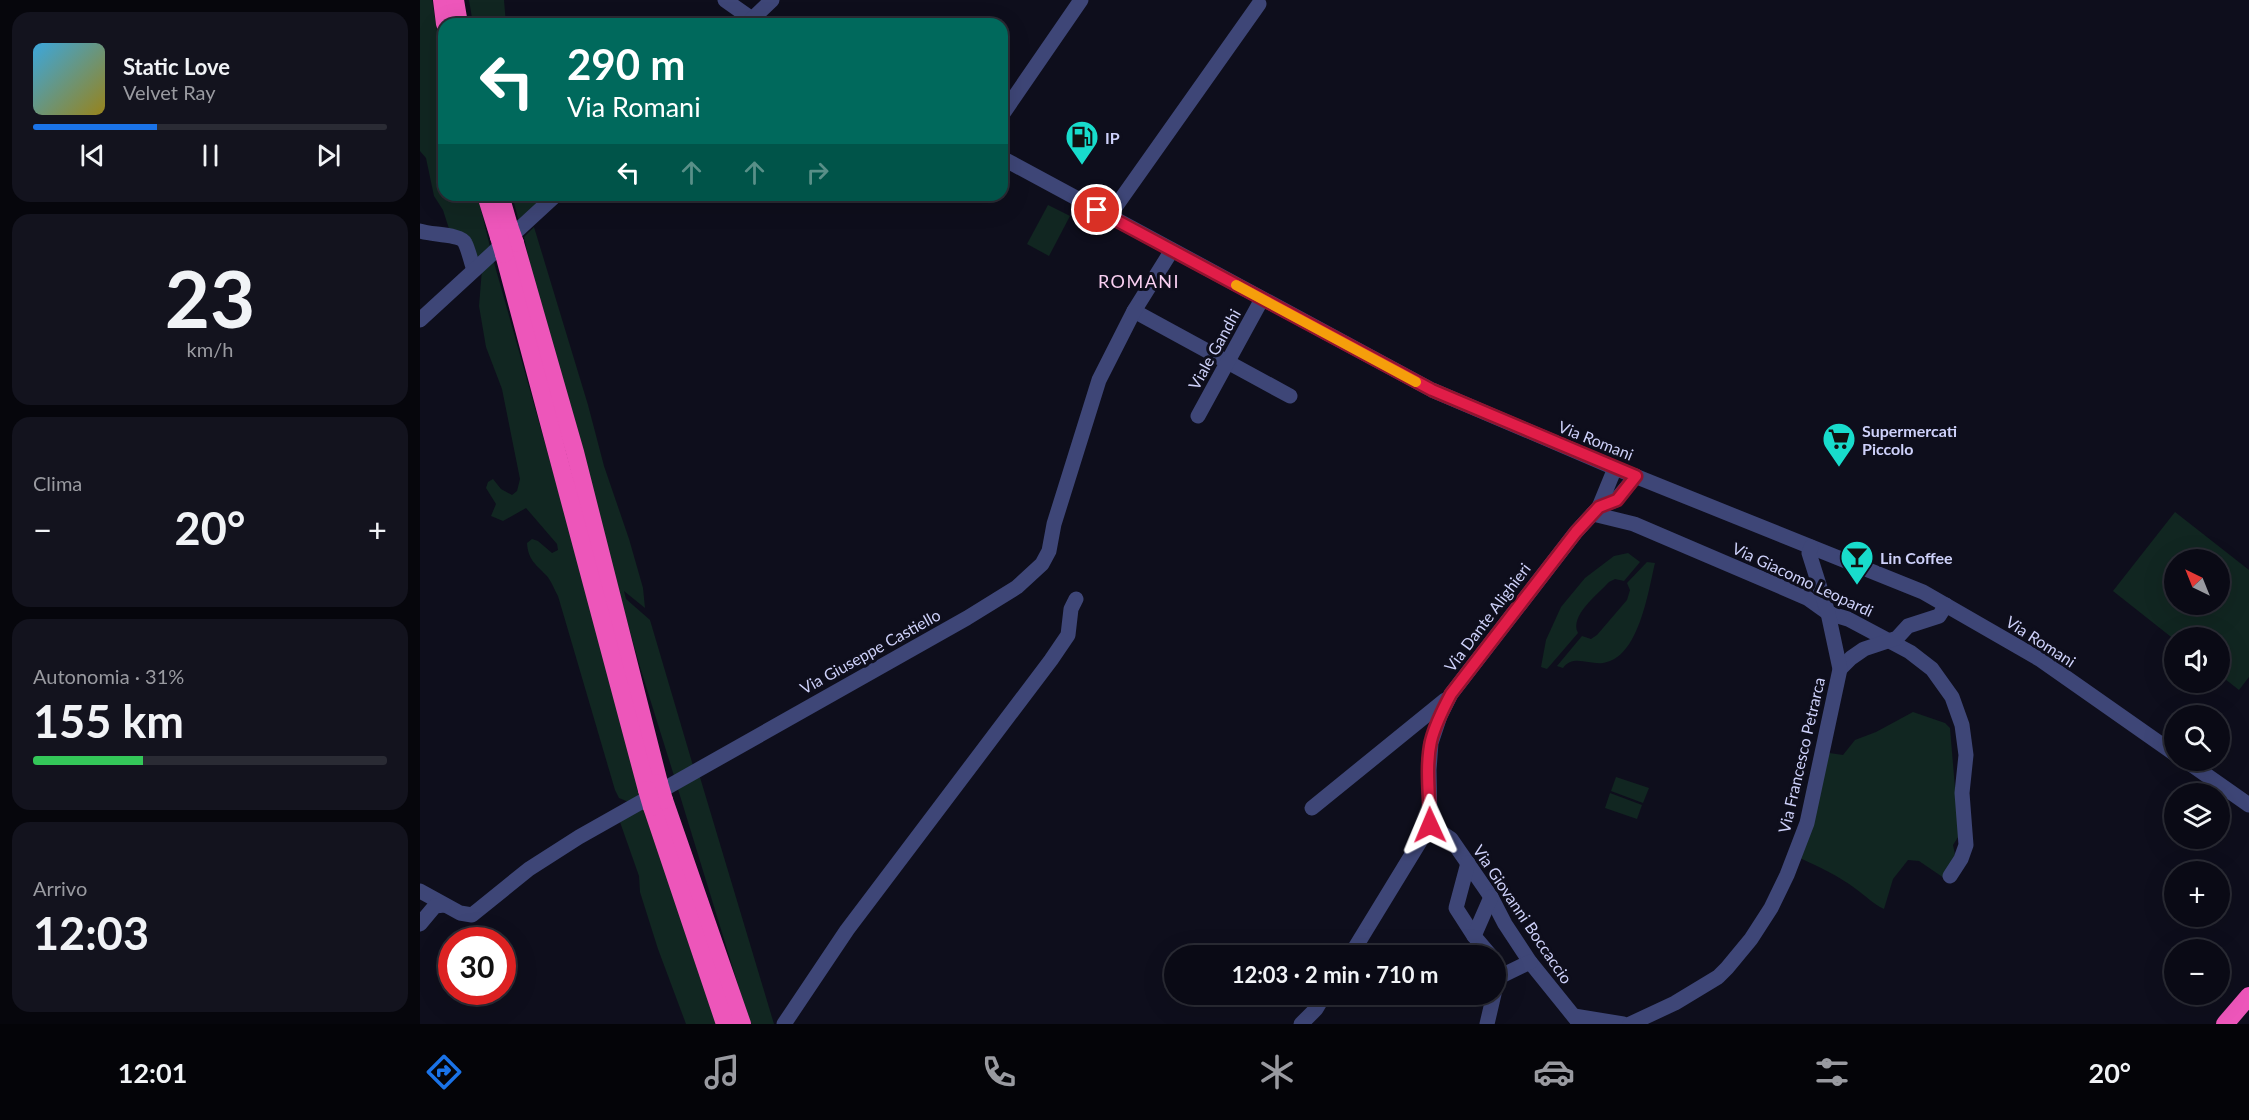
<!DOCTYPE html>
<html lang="it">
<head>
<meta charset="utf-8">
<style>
  body { margin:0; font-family:Lato,sans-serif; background:#13131e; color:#f1f3f6; height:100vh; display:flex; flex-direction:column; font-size:22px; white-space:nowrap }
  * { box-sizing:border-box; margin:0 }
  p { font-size:20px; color:#999aa0 }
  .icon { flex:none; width:33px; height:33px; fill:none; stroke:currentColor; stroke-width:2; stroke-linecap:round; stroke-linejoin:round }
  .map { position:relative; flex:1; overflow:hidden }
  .side { display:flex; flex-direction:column; gap:12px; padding:12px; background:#06060c; width:420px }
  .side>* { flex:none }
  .banner { position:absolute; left:18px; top:18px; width:570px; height:183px; border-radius:18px; box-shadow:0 6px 24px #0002,0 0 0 2px #2a2b34; background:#00695c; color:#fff; overflow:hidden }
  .needle { width:39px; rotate:317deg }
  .fabs { position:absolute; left:1744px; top:549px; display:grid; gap:12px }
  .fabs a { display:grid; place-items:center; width:66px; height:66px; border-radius:50%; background:#0a0a15; box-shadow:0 6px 24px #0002,0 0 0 2px #2a2b34; font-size:30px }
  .speed { position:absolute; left:18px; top:927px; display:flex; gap:12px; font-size:30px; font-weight:700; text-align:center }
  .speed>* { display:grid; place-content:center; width:78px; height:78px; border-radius:50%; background:#0a0a15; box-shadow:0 6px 24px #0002,0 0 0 2px #2a2b34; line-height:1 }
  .speed .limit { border:9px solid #d22; background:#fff; color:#111 }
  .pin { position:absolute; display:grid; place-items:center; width:51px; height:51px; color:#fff; margin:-26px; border:3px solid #fff; border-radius:50%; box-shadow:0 2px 6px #0007 }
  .me { position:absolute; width:66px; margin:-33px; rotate:359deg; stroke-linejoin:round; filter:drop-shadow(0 0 4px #0008) }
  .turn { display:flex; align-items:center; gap:21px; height:126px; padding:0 30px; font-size:27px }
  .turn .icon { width:78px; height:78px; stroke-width:2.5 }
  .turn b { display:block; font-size:42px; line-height:51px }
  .lanes { display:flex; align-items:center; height:57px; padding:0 30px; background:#0003; justify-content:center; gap:30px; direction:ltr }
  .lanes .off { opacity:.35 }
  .big { font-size:45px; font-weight:700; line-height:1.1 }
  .side .tile { flex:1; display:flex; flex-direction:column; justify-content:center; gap:9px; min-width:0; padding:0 21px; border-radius:18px; background:#13131e }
  .side .dial { align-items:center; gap:0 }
  .dial b { font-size:78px; line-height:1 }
  .song { display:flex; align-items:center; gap:18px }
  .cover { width:72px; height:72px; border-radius:9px; background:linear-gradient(135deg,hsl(200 70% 55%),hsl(50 70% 35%)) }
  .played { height:6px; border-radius:3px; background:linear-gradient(90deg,#1a73e8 35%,#2a2b34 35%) }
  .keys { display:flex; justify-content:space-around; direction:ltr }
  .heat { display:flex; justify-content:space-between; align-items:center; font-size:33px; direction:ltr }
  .charge { height:9px; border-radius:4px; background:linear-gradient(90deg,#34c759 31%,#2a2b34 0) }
  .trip { position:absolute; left:744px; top:945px; width:342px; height:60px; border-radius:30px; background:#0a0a15; box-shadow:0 6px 24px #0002,0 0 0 2px #2a2b34; font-weight:700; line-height:60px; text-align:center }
  .tabs { display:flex; height:96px; justify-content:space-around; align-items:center; background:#040408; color:#999aa0 }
  .tabs .icon { width:42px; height:42px }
  .tabs .on { color:#1a73e8 }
  .tabs b { font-size:27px; color:#f1f3f6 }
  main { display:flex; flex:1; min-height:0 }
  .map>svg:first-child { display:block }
  .green { fill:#112621; fill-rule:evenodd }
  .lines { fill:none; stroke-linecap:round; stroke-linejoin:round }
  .minor { stroke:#3e4677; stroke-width:15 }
  .highway { stroke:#ed56ba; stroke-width:18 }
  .highway-bridge { stroke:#ed56ba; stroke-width:18 }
  .route-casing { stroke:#92132f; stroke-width:15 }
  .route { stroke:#e11d48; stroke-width:10 }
  .slow { stroke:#f59e0b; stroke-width:10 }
  .labels { text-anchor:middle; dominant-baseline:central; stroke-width:6; stroke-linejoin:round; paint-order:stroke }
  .poi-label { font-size:16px; font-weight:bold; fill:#ced1fa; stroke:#0e0e1c; text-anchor:start }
  .street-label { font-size:16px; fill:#ced1fa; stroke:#0e0e1c }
  .neighbourhood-label { font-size:18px; letter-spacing:1.5px; fill:#fad0f2; stroke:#0e0e1c }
</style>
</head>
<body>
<main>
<section class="side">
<div class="tile">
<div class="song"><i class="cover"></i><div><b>Static Love</b><p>Velvet Ray</p></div></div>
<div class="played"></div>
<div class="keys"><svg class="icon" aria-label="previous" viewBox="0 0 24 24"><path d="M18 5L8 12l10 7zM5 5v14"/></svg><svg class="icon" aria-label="pause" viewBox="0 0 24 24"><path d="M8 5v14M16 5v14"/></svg><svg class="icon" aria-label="next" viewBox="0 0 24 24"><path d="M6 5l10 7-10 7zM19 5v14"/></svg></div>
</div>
<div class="tile dial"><b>23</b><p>km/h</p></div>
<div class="tile"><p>Clima</p>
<div class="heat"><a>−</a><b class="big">20°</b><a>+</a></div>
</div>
<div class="tile"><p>Autonomia · 31%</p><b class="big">155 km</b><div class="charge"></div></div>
<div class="tile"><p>Arrivo</p><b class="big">12:03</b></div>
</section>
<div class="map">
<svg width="1829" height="1024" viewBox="0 0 1829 1024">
  <rect width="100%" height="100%" fill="#0e0e1c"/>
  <g class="green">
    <path d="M0 0H12L24 72V195H52L54 200 58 197 71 251 55 264 30 232 23 210 14 196 6 158 0 151Z"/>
    <path d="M49 0H84L86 24H53Z"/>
    <path d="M92 195H126L99 222Z"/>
    <path d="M628 205 650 216 629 256 607 244Z"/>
    <path d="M114 227 168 405 184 466 209 539 223 588 225 608 204 591 206 599 230 620 274 769 255 779 220 667 121 315 104 237Z"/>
    <path d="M73 259 225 798 211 803 199 798 195 790 138 596C134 589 131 580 126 575 115 564 108 559 107 543L112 539 118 541 132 553 138 550 137 544 106 508 83 521 71 516 76 504 66 488 68 482 73 479 81 489 92 495 97 491 100 479 82 389 66 347 59 306 62 269Z"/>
    <path d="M1755 512 1829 570V677L1819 690 1800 675V638H1755V640L1693 591ZM1755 560H1800V604H1755Z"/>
    <path d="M1208 553 1220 562 1204 581 1195 579 1189 582C1178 594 1149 616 1158 633L1127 669 1121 667 1126 640 1141 607 1165 578 1194 556Z"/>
    <path d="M1227 562 1235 563C1228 592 1219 658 1183 663 1169 665 1153 654 1143 668L1137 666 1162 636 1171 639 1177 635 1207 600 1210 590 1207 583Z"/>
    <path d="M1493 712 1525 723 1530 728 1535 788 1542 831 1533 845 1536 859 1524 878 1499 861 1488 860 1473 879 1464 909C1453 904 1446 896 1436 889 1419 876 1399 867 1380 858L1409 753 1423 755 1435 740 1456 732Z"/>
    <path d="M279 774 354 1024H330L257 786Z"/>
    <path d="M1196 777 1229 788 1223 803 1191 791Z"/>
    <path d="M1190 793 1222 805 1217 819 1185 808Z"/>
    <path d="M226 804 297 1024H266L238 949 220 892 219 876 200 822Z"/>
  </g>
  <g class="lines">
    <g class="minor">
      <path d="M305 0 339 24"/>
      <path d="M327 24 352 0"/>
      <path d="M582 115 661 0"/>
      <path d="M582 158 1012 390 1195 468 1503 592 1621 660 1755 754"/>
      <path d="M689 216 839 4"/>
      <path d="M0 231C11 235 41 234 45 243 49 251 51 262 54 270"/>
      <path d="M714 311 870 396"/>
      <path d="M0 320 136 195"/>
      <path d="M778 416 842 299"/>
      <path d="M1179 507 1195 468"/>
      <path d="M1173 514 1214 524 1387 598 1408 613 1428 619 1490 652 1512 669 1532 697 1542 725 1546 755 1542 793 1546 845 1541 859 1530 876"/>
      <path d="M1420 669 1431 658 1444 649 1477 638 1488 626 1519 616 1526 605"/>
      <path d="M1765 760 1829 805"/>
      <path d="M892 808 1025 700"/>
      <path d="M1010 825 1031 839 1071 897 1085 924 1110 962 1160 1024"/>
      <path d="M1048 863 1036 908 1054 936 1071 956"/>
      <path d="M0 891 40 913 52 915 109 869 159 837 547 618 597 587 622 564 629 551 634 524 679 380 714 311 752 250"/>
      <path d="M0 924 15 906 24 905"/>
      <path d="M1054 936 1071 897"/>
      <path d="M930 956 1010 825 1009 770 1011 743 1020 716 1031 694 1156 532 1179 507 1196 500 1216 476"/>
      <path d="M1079 977 1110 962"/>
      <path d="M1154 1016 1203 1024"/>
      <path d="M364 1024 427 930 631 660 648 635 651 609 656 599"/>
      <path d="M881 1024 896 1009 905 994"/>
      <path d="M1067 1024 1074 994"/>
      <path d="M1210 1024 1255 1003 1298 977 1307 968 1331 939 1351 908 1367 875 1387 823 1420 669 1408 613 1389 553 1391 547"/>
    </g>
    <g class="highway">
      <path d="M22 0 25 24"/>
      <path d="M35 0 39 24"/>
      <path d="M66 195 79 237"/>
      <path d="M80 195 89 226"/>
      <path d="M95 243 155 452 239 783"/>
      <path d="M84 254 227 790"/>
      <path d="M244 800 322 1024"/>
      <path d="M232 807 305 1024"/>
      <path d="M1805 1024 1829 996"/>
    </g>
    <g class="highway-bridge">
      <path d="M89 226 95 243"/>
      <path d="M79 237 84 254"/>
      <path d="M239 783 244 800"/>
      <path d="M227 790 232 807"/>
    </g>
  </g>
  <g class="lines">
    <g class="route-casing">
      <path id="route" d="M677 210 1012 390 1216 476 1197 500 1179 507 1156 532 1031 694C1023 709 1015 725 1011 741 1005 768 1010 799 1010 825"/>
    </g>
    <use href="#route" class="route"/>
    <path class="slow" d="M816 285 996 382"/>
  </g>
  <defs>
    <g id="fuel-pin" transform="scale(1.725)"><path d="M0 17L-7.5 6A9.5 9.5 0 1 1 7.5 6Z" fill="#18dccc" stroke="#0e0e1c"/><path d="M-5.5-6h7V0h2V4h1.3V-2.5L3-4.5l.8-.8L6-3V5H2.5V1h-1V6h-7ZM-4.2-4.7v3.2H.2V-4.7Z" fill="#111"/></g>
    <g id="supermarket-pin" transform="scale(1.725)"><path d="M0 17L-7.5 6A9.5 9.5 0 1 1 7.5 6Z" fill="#18dccc" stroke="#0e0e1c"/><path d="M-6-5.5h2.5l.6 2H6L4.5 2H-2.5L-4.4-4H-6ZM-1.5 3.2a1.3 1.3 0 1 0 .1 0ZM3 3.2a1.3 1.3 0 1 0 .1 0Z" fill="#111"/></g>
    <g id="bar-pin" transform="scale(1.725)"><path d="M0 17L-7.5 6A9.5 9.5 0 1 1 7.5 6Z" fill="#18dccc" stroke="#0e0e1c"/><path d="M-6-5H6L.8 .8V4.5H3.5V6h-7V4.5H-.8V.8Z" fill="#111"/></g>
  </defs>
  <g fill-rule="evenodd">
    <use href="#fuel-pin" x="662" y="137"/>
    <use href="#supermarket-pin" x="1419" y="439"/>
    <use href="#bar-pin" x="1437" y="557"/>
  </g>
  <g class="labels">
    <g class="poi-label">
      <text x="685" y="137">IP</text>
      <text x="1442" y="430">Supermercati<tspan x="1442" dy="18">Piccolo</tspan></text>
      <text x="1460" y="557">Lin Coffee</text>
    </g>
    <g class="street-label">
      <text transform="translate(794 349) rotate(-61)">Viale Gandhi</text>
      <text transform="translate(1176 440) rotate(22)">Via Romani</text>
      <text transform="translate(1383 579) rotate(25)">Via Giacomo Leopardi</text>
      <text transform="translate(1067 617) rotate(-53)">Via Dante Alighieri</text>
      <text transform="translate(1621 641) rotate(33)">Via Romani</text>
      <text transform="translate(450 651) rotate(-29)">Via Giuseppe Castiello</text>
      <text transform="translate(1381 755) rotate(-77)">Via Francesco Petrarca</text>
      <text transform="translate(1103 914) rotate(56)">Via Giovanni Boccaccio</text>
    </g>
    <g class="neighbourhood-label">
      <text x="719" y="281">ROMANI</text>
    </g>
  </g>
</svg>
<div class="fabs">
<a><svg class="needle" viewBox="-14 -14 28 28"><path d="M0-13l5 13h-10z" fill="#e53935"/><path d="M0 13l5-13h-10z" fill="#999aa0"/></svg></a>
<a><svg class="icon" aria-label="sound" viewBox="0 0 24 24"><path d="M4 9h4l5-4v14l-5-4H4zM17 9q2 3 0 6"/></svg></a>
<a><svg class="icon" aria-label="search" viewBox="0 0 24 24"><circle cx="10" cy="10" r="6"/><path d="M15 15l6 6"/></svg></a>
<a><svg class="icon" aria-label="layers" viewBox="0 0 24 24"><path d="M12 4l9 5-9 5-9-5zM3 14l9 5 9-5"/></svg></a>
<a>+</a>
<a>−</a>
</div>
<div class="speed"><div class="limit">30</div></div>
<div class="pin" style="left:677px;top:210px;background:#d93025"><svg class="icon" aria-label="arrive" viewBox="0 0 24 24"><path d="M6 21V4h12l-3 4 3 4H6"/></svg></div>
<svg class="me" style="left:1010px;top:825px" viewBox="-20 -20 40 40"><path d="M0-17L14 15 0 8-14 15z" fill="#e11d48" stroke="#fff" stroke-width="4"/></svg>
<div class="trip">12:03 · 2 min · 710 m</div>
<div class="banner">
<div class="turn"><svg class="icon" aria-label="left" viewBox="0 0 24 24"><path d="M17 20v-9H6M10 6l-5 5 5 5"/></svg><div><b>290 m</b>Via Romani</div></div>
<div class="lanes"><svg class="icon" aria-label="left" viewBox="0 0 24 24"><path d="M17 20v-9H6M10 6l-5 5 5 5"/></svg><svg class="icon off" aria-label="ahead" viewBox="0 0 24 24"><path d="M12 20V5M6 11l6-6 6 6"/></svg><svg class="icon off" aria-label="ahead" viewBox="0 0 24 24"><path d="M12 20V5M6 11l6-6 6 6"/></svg><svg class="icon off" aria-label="right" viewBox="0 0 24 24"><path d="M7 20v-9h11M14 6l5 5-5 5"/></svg></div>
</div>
</div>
</main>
<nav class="tabs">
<b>12:01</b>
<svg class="icon on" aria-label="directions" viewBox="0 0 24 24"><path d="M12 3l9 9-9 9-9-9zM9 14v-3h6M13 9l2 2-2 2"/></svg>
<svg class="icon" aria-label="music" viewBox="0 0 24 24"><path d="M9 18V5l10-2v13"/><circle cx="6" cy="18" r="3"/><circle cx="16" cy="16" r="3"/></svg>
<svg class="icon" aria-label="phone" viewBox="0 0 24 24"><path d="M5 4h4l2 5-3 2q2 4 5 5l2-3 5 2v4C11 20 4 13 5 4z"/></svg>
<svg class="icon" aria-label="climate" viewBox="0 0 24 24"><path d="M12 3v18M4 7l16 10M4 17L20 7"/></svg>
<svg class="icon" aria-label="car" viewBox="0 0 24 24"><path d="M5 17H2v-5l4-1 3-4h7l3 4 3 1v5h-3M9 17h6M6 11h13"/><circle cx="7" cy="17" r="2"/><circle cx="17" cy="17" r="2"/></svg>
<svg class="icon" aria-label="filters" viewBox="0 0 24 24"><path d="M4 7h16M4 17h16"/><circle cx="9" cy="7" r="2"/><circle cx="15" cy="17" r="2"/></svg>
<b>20°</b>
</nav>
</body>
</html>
